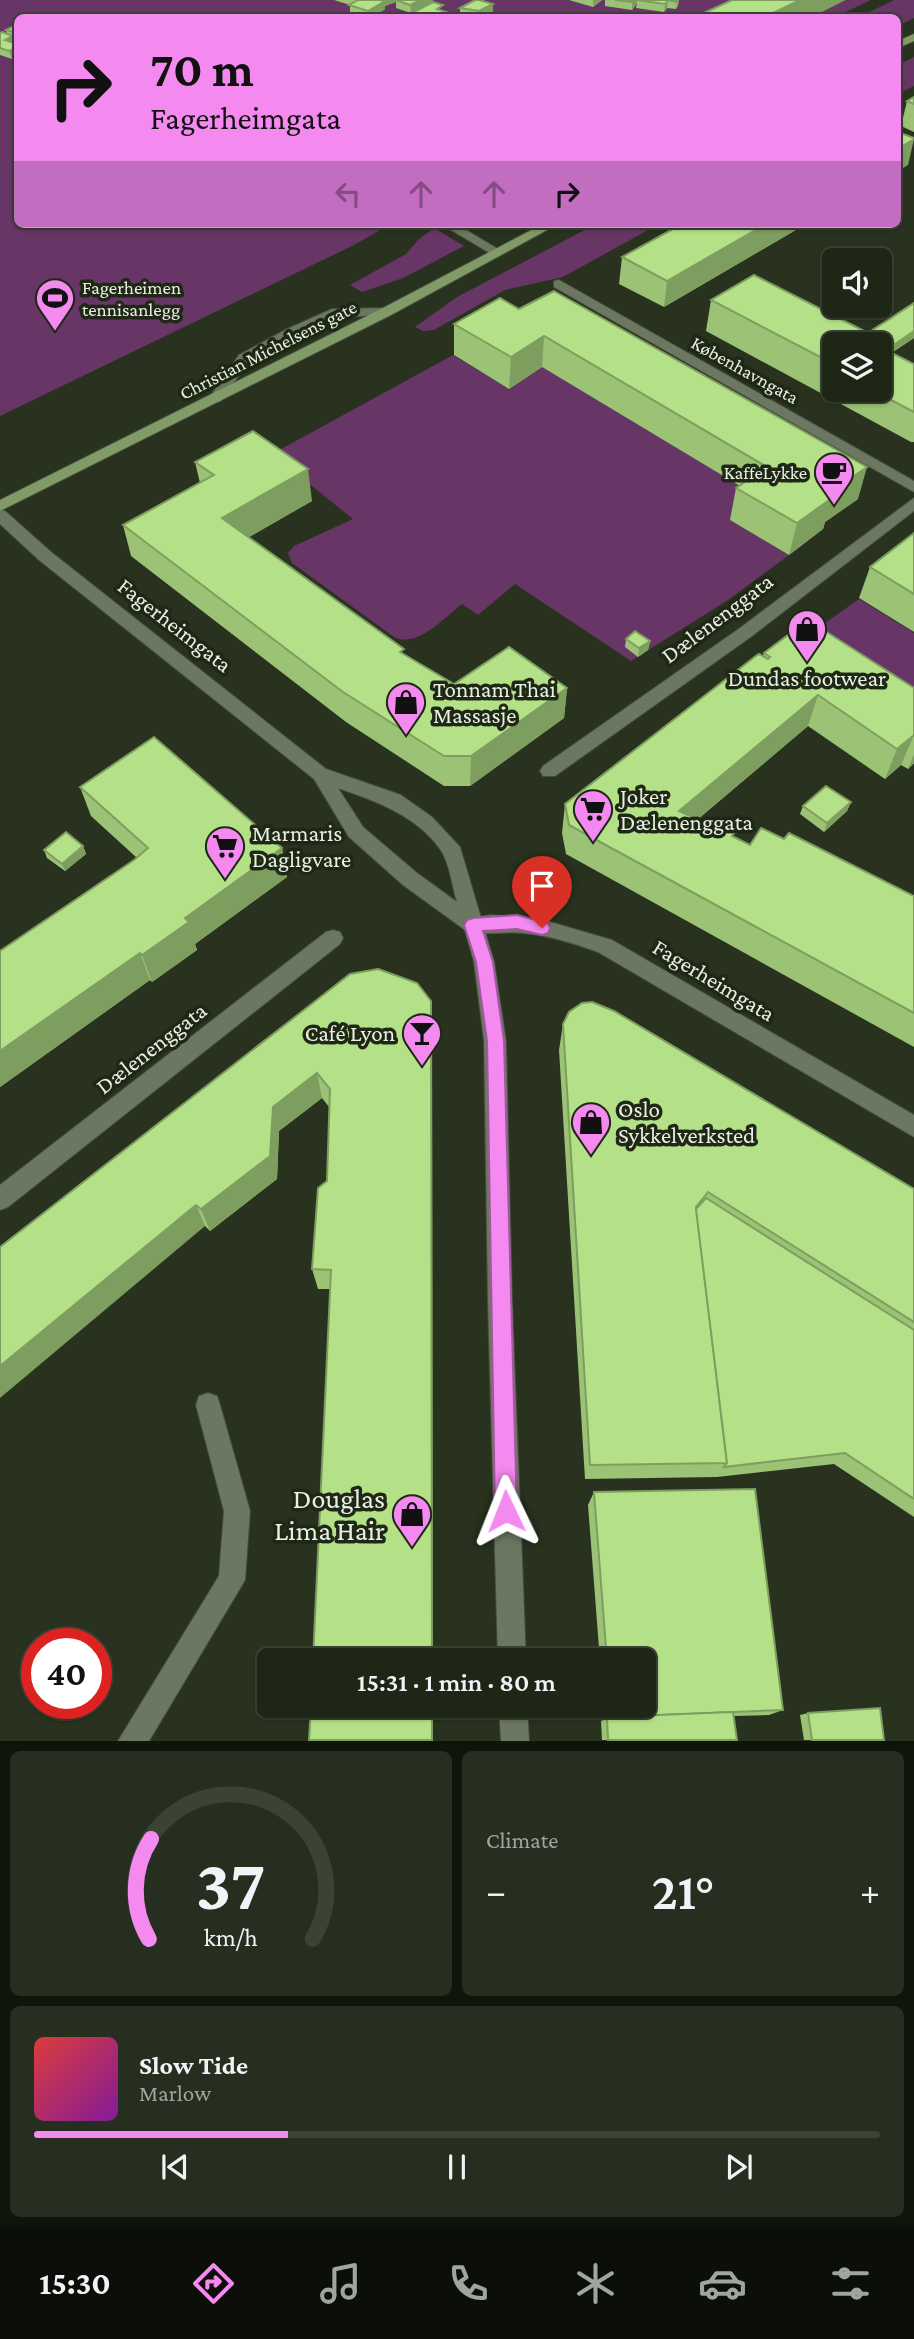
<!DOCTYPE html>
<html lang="en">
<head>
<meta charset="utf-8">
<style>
  body { margin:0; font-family:"Crimson Pro",serif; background:#262e1f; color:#f1f3f6; height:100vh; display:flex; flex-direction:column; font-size:26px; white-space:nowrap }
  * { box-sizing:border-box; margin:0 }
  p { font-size:23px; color:#a1a5a1 }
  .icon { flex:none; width:38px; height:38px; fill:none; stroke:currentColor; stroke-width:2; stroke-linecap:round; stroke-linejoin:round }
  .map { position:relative; height:1741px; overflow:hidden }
  .panel { display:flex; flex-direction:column; gap:10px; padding:10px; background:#10150c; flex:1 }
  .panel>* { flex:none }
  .guide { position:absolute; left:14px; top:14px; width:887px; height:214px; border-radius:10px; box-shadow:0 2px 5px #0004,0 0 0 2px #3c4335; background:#f489f0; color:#111; overflow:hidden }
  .controls { position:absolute; left:822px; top:248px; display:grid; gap:14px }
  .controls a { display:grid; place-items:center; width:70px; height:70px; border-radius:10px; background:#1e2616; box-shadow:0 2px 5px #0004,0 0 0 2px #3c4335; font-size:35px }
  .speed { position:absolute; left:21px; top:1628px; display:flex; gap:14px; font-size:35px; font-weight:700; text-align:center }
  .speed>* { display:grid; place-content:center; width:91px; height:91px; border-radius:50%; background:#1e2616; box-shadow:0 2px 5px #0004,0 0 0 2px #3c4335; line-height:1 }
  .speed .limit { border:10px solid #d22; background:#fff; color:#111 }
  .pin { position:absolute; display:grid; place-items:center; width:60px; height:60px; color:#fff; margin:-72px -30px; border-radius:50% 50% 50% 0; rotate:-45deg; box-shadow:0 0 7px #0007 }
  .pin .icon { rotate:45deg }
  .me { position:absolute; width:77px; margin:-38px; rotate:358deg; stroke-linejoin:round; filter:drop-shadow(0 0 5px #0008) }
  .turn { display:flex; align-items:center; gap:24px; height:147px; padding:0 21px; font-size:32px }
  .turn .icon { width:91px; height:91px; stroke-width:2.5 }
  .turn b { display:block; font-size:49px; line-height:60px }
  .lanes { display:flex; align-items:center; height:66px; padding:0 21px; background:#0003; justify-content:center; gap:35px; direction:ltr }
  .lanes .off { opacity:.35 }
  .big { font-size:52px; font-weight:600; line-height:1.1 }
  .panel .widget { flex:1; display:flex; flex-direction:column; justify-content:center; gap:10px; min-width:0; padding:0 24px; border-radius:10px; background:#262e1f }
  .panel .dial { align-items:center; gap:0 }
  .dial svg { height:182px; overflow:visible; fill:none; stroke:#3c4335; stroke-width:7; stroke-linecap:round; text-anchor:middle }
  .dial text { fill:#f1f3f6; stroke:none }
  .song { display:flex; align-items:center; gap:21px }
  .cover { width:84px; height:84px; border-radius:10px; background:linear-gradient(135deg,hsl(0 70% 55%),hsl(290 70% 35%)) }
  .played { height:7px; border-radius:4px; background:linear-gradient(90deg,#f489f0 30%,#3c4335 30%) }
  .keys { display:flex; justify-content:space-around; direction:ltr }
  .heat { display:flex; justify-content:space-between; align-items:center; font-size:38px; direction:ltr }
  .panel .tiles { flex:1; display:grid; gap:10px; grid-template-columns:1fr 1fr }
  .widget:last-child { grid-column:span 2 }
  .trip { position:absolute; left:257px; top:1648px; width:399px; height:70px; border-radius:10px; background:#1e2616; box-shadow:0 2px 5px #0004,0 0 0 2px #3c4335; font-weight:600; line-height:70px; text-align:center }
  .dock { display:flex; height:112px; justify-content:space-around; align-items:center; background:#0c0f09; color:#a1a5a1 }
  .dock .icon { width:49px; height:49px }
  .dock .active { color:#f489f0 }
  .dock b { font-size:32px; color:#f1f3f6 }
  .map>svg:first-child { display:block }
  .green { fill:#673566 }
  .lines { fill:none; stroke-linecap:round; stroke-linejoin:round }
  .service-casing { stroke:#454d3c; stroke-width:2 }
  .minor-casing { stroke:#454d3c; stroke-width:2 }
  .tertiary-casing { stroke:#454d3c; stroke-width:2 }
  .primary-casing { stroke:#454d3c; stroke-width:2 }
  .service { fill:#6b7760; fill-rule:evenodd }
  .minor { fill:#6b7760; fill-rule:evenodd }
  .tertiary { fill:#6b7760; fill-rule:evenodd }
  .primary { fill:#819b68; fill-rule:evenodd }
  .wall { fill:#9bc275 }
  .shaded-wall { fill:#7e9e5f }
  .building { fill:#b4e188; stroke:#7e9e5f; stroke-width:2 }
  .route { fill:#f489f0; stroke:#9f599c; stroke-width:2 }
  .labels { text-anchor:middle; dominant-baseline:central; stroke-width:7; stroke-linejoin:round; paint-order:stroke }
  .far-poi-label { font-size:19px; fill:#e9f0e3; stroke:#1e2815; text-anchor:start }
  .far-street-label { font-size:19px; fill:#e9f0e3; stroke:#1e2815 }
  .street-label { font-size:23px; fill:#e9f0e3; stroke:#1e2815 }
  .poi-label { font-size:23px; fill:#e9f0e3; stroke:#1e2815; text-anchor:start }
  .near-poi-label { font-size:28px; fill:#e9f0e3; stroke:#1e2815; text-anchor:end }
</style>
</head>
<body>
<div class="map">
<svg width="914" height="1741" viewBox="0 0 914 1741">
  <rect width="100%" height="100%" fill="#28321e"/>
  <g class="green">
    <path d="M0 0H763L726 18H18V224H391L352 246 0 416Z"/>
    <path d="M846 0H871L835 17 810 18Z"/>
    <path d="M894 0H914V18L898 26V18L859 17Z"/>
    <path d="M914 57V86L898 94V65Z"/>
    <path d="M596 224H659L563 277 505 290 434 330 423 331 415 327 457 297Z"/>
    <path d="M434 228 464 246 403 278 362 292 350 285 406 254 419 239Z"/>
    <path d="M453 355 509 389 542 367 760 498 730 520 789 555 728 600 631 661 515 584 478 615 462 604C445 617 417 649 394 637L292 563 288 553 294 546 353 519 272 454Z"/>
    <path d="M859 599 914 633V710L804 638Z"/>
  </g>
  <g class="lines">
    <g class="service-casing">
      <g id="service">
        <path d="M441 224H456L503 252 497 256 493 255Z"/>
        <path d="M386 308 393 312 391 315 334 317 297 335 249 361 221 401 216 402 209 398 239 355 287 329 332 309Z"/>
        <path d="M208 1393 217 1396 220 1405 250 1511 245 1580 149 1741H118L219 1576 224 1511 196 1405 199 1396Z"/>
      </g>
    </g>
    <g class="minor-casing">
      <g id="minor">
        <path d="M559 280 914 481V492L554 287V281Z"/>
        <path d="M914 498V511L752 636 555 776H543L540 771 543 766 740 628Z"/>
        <path d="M491 915 540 919 612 940 914 1115V1137L598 952C573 943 548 935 522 933 504 931 482 936 466 931L463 925 466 919Z"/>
        <path d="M333 930 340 932 343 938 340 944 8 1207 0 1210V1185L326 932Z"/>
      </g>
    </g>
    <g class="tertiary-casing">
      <g id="tertiary">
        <path d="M0 510 5 511 51 552 326 769 401 795 432 817 460 847 494 962 506 1041 512 1303 526 1661H498L488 1303 484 1041 474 962 465 930 403 885 349 837 314 779 39 560 0 524ZM338 788C375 801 416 815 440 849 450 863 452 887 457 902L417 873 363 827Z"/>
        <path d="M499 1706H527L529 1741H501Z"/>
      </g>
    </g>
    <g class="primary-casing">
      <g id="primary">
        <path d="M914 34V41L898 48V41Z"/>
        <path d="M543 224H558L391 315 0 511V500L381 309Z"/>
      </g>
    </g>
    <use href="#service" class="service"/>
    <use href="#minor" class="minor"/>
    <use href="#tertiary" class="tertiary"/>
    <use href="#primary" class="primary"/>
  </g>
  <g class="wall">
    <path d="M334 0H433V2L411 13 396 8V2L385 6V9L371 18H365L350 13V5Z"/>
    <path d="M569 0H602L593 7Z"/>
    <path d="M605 0H679L678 6 676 9 667 8 664 12 636 8 637 3 632 10 605 6Z"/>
    <path d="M493 4V12L482 18 460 16V8Z"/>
    <path d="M443 11 446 18H410V14Z"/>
    <path d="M18 24V41L14 40 12 59 0 55V32V33L7 34 6 30Z"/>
    <path d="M914 97V132L901 126 907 101Z"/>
    <path d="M682 224H806L664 307 619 284 622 257Z"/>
    <path d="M500 298 858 499 825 522 823 529 789 555 730 520 736 488 740 486 542 367 509 389 454 355V324Z"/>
    <path d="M711 300 870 334 871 331 914 303V338L893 352 880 346V345H878L868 340V341L835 345V390H880L914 364V442H911L706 331Z"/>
    <path d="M195 462 312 501 248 537 404 654 454 684 567 688 564 718 470 786H444L346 722 131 556 123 525 200 483Z"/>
    <path d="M914 533V632L859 598 870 567Z"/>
    <path d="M626 639 650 641 648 650 638 657 625 647Z"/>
    <path d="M764 653 914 688V763L908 769 901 765 885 779 808 726 697 820 750 845 784 839 914 896V1047L566 854 562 833 565 804 763 656Z"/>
    <path d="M80 787 282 848 287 877 195 944 197 950 152 982 150 980 0 1087V951L137 858 91 816Z"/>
    <path d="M851 802 847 811 824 832 800 814 803 806Z"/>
    <path d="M83 846 86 854 65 871 47 858 44 850Z"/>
    <path d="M417 983 432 1027 330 1289H318L312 1269 327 1181 329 1107 322 1098 279 1131 277 1179 210 1231 205 1226 0 1247Z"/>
    <path d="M563 1024 914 1189V1517L834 1464 717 1477 585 1479 559 1050Z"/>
    <path d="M594 1492 783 1710 769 1715 734 1716 737 1740H602L601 1721 605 1719 604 1706H644V1661H600L588 1505Z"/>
    <path d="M808 1713 884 1740H804L800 1715Z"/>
  </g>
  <g class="shaded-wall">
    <path d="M381 0H401H396V2L385 6V9L371 18H369L368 11Z"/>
    <path d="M421 0H433V2L411 13 410 5Z"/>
    <path d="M593 0H602L593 7Z"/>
    <path d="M634 0H639H637V3L632 10V2Z"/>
    <path d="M668 0 667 8 664 12 665 4Z"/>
    <path d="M678 0H679L678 6 676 9 677 2Z"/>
    <path d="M800 0H846L810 18H763Z"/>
    <path d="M493 4V12L482 18H479V11Z"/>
    <path d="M446 12V18H437V17Z"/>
    <path d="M13 36 15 44 5 40Z"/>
    <path d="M18 47V56L12 59 9 51Z"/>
    <path d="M914 139 908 165 898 171V149Z"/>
    <path d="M766 224H806L664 307 667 281Z"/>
    <path d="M914 331V338L893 352 895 344Z"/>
    <path d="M870 334 867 345H854Z"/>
    <path d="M544 336 542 367 509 389 511 357Z"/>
    <path d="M835 357V370L826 366 828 361Z"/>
    <path d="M867 467 858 499 825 522 823 529 789 555 797 523 827 495Z"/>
    <path d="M308 469 312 501 227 550 222 518Z"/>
    <path d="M650 641 648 650 638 657 639 648Z"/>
    <path d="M567 688 564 718 470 786 471 756Z"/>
    <path d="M818 695 808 726 673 840 679 811Z"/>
    <path d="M914 735 901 765 885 779 897 749Z"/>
    <path d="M914 754V763L908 769Z"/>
    <path d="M851 802 847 811 824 832 827 823Z"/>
    <path d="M83 846 86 854 65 871 62 864Z"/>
    <path d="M282 848 287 877 195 944 197 950 152 982 142 955 185 918Z"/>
    <path d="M140 953 150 980 0 1087V1051Z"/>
    <path d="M431 1001 432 1027 433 1661H432Z"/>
    <path d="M317 1073 322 1098 279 1131 277 1179 210 1231 201 1209 273 1107Z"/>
    <path d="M196 1205 205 1226 0 1398V1366Z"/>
    <rect x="432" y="1706" width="1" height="34"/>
  </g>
  <g class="building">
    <path d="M358 0H380L385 1 368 11 349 5Z"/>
    <path d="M396 0H421L410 5Z"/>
    <path d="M475 0H479L493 4 479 11 460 8Z"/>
    <path d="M615 0H634L632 2Z"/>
    <path d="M637 0H678L677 2 668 0 665 4Z"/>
    <path d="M732 0H800L763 18H693Z"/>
    <path d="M433 2 443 5 437 9 446 12 437 17 428 14 421 18 410 14Z"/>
    <path d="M500 14 511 18H494Z"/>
    <path d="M18 24V33L6 30Z"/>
    <path d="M2 32 13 36 5 40 18 44V47L9 51 0 48V33Z"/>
    <path d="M914 97V104L907 101Z"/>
    <path d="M898 132 914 138V139L898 149Z"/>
    <path d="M682 224H766L667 281 622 257Z"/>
    <path d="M754 275 870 334 854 345H835V357L828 361 711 300Z"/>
    <path d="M554 291 867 467 827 495 832 498 797 523 736 488 767 467 544 336 511 357 454 324 500 298 519 309Z"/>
    <path d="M914 303V331L895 344 871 331Z"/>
    <path d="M866 340 875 345H859Z"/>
    <path d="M880 347 914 364V412L872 390H880Z"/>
    <path d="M835 361V370L826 366Z"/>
    <path d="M253 431 308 469 222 518 404 649 400 652 454 684 509 647 567 688 471 756H444L343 692 123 525 214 475 195 462Z"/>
    <path d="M914 533V594L870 567Z"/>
    <path d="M808 620 914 688V735L897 749 818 695 679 811 719 830 721 826 734 833 732 836 750 845 761 828 784 839 789 833 914 896V1013L569 825 565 804 757 655 759 654 768 659 770 657 764 653Z"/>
    <path d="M635 631 650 641 639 648 626 639Z"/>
    <path d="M154 737 282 848 185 918 189 922 142 955 140 953 0 1051V951L134 860 148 848 80 787Z"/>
    <path d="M826 786 851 802 827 823 803 806Z"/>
    <path d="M66 832 83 846 62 864 44 850Z"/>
    <path d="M378 969 417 983 431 1001 432 1661H313L331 1270 312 1269 318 1188 327 1181 330 1089 317 1073 273 1107 270 1156 201 1209 196 1205 0 1366V1247L350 974Z"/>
    <path d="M592 1002 614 1011 914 1189V1322L708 1192 696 1207 727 1463 590 1465 563 1024 569 1012 582 1003Z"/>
    <path d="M706 1198 914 1330V1499L845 1453 724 1467 727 1463 696 1209Z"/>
    <path d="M755 1489 783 1710 611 1717V1706H644V1661H607L594 1492Z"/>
    <path d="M311 1706H432V1740H309Z"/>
    <path d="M880 1708 884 1740H812L808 1713Z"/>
    <path d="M733 1712 737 1740H608L607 1717Z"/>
  </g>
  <path class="route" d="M517 915 548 923 550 928 548 933 542 935 517 929 483 931 493 962 504 1041 517 1511 514 1519 506 1522 499 1519 495 1511 487 1041 476 962 464 925 467 920 473 918Z"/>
  <defs>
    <g id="stadium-pin" transform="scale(2.0125)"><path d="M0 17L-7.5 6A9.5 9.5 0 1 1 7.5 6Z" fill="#f489f0" stroke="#1e2815"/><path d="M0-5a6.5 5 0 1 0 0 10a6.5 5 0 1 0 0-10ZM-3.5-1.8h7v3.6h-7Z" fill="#111"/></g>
    <g id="cafe-pin" transform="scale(2.0125)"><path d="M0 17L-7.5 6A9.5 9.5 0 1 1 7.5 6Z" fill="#f489f0" stroke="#1e2815"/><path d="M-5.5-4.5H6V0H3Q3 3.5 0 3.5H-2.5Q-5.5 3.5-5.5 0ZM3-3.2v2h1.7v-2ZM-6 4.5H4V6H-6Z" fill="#111"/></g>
    <g id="shop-pin" transform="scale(2.0125)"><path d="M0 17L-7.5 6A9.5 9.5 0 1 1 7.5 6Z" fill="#f489f0" stroke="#1e2815"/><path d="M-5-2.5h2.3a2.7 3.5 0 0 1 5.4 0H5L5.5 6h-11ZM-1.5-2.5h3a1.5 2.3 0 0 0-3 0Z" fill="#111"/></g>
    <g id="supermarket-pin" transform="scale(2.0125)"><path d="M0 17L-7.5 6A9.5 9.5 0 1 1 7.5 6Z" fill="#f489f0" stroke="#1e2815"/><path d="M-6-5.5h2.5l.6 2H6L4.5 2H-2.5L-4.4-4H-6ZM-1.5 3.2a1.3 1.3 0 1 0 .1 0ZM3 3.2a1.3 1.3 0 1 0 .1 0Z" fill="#111"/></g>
    <g id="bar-pin" transform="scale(2.0125)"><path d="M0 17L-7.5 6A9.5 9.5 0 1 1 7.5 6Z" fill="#f489f0" stroke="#1e2815"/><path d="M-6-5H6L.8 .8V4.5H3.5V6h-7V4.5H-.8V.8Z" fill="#111"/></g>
  </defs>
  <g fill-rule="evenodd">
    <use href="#stadium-pin" x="55" y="298"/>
    <use href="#cafe-pin" x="834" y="472"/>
    <use href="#shop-pin" x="807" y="629"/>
    <use href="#shop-pin" x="406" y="702"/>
    <use href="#supermarket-pin" x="593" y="809"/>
    <use href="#supermarket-pin" x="225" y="846"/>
    <use href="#bar-pin" x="422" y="1033"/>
    <use href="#shop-pin" x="591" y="1122"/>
    <use href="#shop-pin" x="412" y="1514"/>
  </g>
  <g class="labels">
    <g class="far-poi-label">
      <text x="82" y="287">Fagerheimen<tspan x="82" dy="22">tennisanlegg</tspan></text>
      <text x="807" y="472" text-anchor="end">KaffeLykke</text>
    </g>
    <g class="far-street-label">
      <text transform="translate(268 350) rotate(-27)">Christian Michelsens gate</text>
      <text transform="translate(745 370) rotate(29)">Københavngata</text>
    </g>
    <g class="street-label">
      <text transform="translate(717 618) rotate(-37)">Dælenenggata</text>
      <text transform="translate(175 625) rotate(38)">Fagerheimgata</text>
      <text transform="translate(714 980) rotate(31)">Fagerheimgata</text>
      <text transform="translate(151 1048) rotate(-38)">Dælenenggata</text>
    </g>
    <g class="poi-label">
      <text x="807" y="678" text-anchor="middle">Dundas footwear</text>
      <text x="433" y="689">Tonnam Thai<tspan x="433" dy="26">Massasje</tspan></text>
      <text x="620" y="796">Joker<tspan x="620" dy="26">Dælenenggata</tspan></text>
      <text x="252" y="833">Marmaris<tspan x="252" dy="26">Dagligvare</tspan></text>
      <text x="395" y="1033" text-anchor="end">Café Lyon</text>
      <text x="618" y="1109">Oslo<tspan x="618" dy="26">Sykkelverksted</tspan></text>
    </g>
    <g class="near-poi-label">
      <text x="385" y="1498">Douglas<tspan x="385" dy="32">Lima Hair</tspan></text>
    </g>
  </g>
</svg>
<div class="controls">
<a><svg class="icon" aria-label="sound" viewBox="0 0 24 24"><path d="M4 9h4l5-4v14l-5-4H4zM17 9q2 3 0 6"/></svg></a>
<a><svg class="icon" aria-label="layers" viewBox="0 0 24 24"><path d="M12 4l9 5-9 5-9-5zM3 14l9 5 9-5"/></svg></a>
</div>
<div class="speed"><div class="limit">40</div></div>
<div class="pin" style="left:542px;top:928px;background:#d93025"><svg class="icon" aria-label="arrive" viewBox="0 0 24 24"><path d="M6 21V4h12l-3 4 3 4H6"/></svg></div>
<svg class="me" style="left:506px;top:1511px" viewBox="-20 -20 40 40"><path d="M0-17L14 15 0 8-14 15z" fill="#f489f0" stroke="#fff" stroke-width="4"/></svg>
<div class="trip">15:31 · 1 min · 80 m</div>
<div class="guide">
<div class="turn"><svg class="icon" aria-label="right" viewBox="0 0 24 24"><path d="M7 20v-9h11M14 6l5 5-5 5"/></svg><div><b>70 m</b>Fagerheimgata</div></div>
<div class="lanes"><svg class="icon off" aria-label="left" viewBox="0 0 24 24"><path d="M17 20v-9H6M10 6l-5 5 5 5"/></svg><svg class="icon off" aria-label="ahead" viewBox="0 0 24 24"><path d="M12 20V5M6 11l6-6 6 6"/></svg><svg class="icon off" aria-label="ahead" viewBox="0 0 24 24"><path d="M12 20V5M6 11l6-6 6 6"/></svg><svg class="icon" aria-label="right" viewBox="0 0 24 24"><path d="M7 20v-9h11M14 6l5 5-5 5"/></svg></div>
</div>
</div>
<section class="panel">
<div class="tiles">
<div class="widget dial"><svg viewBox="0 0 100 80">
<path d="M14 69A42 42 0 1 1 86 69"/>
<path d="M14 69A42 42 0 0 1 15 25" stroke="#f489f0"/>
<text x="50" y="56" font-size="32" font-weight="700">37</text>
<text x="50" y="72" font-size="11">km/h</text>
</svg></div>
<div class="widget"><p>Climate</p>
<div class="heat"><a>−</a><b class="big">21°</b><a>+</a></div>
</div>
<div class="widget">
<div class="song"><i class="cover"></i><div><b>Slow Tide</b><p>Marlow</p></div></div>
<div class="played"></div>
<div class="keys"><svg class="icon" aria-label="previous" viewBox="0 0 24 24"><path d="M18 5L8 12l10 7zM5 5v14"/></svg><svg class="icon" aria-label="pause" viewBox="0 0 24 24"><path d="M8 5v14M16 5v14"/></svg><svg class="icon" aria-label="next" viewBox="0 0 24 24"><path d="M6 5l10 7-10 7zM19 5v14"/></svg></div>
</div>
</div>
</section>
<nav class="dock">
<b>15:30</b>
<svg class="icon active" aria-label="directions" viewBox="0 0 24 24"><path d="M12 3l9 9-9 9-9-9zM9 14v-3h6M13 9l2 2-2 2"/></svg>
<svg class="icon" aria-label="music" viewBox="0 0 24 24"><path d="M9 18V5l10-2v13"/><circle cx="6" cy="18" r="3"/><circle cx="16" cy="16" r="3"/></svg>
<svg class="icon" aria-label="phone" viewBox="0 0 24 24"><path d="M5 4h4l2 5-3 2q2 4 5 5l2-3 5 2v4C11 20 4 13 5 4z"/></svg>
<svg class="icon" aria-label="climate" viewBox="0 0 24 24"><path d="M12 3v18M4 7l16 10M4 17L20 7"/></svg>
<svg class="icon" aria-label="car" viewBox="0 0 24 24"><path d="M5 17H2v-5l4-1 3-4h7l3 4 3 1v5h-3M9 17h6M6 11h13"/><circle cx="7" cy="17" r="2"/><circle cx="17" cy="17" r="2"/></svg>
<svg class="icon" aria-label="filters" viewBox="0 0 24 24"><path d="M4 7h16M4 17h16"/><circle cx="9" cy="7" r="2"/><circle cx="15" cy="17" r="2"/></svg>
</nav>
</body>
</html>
